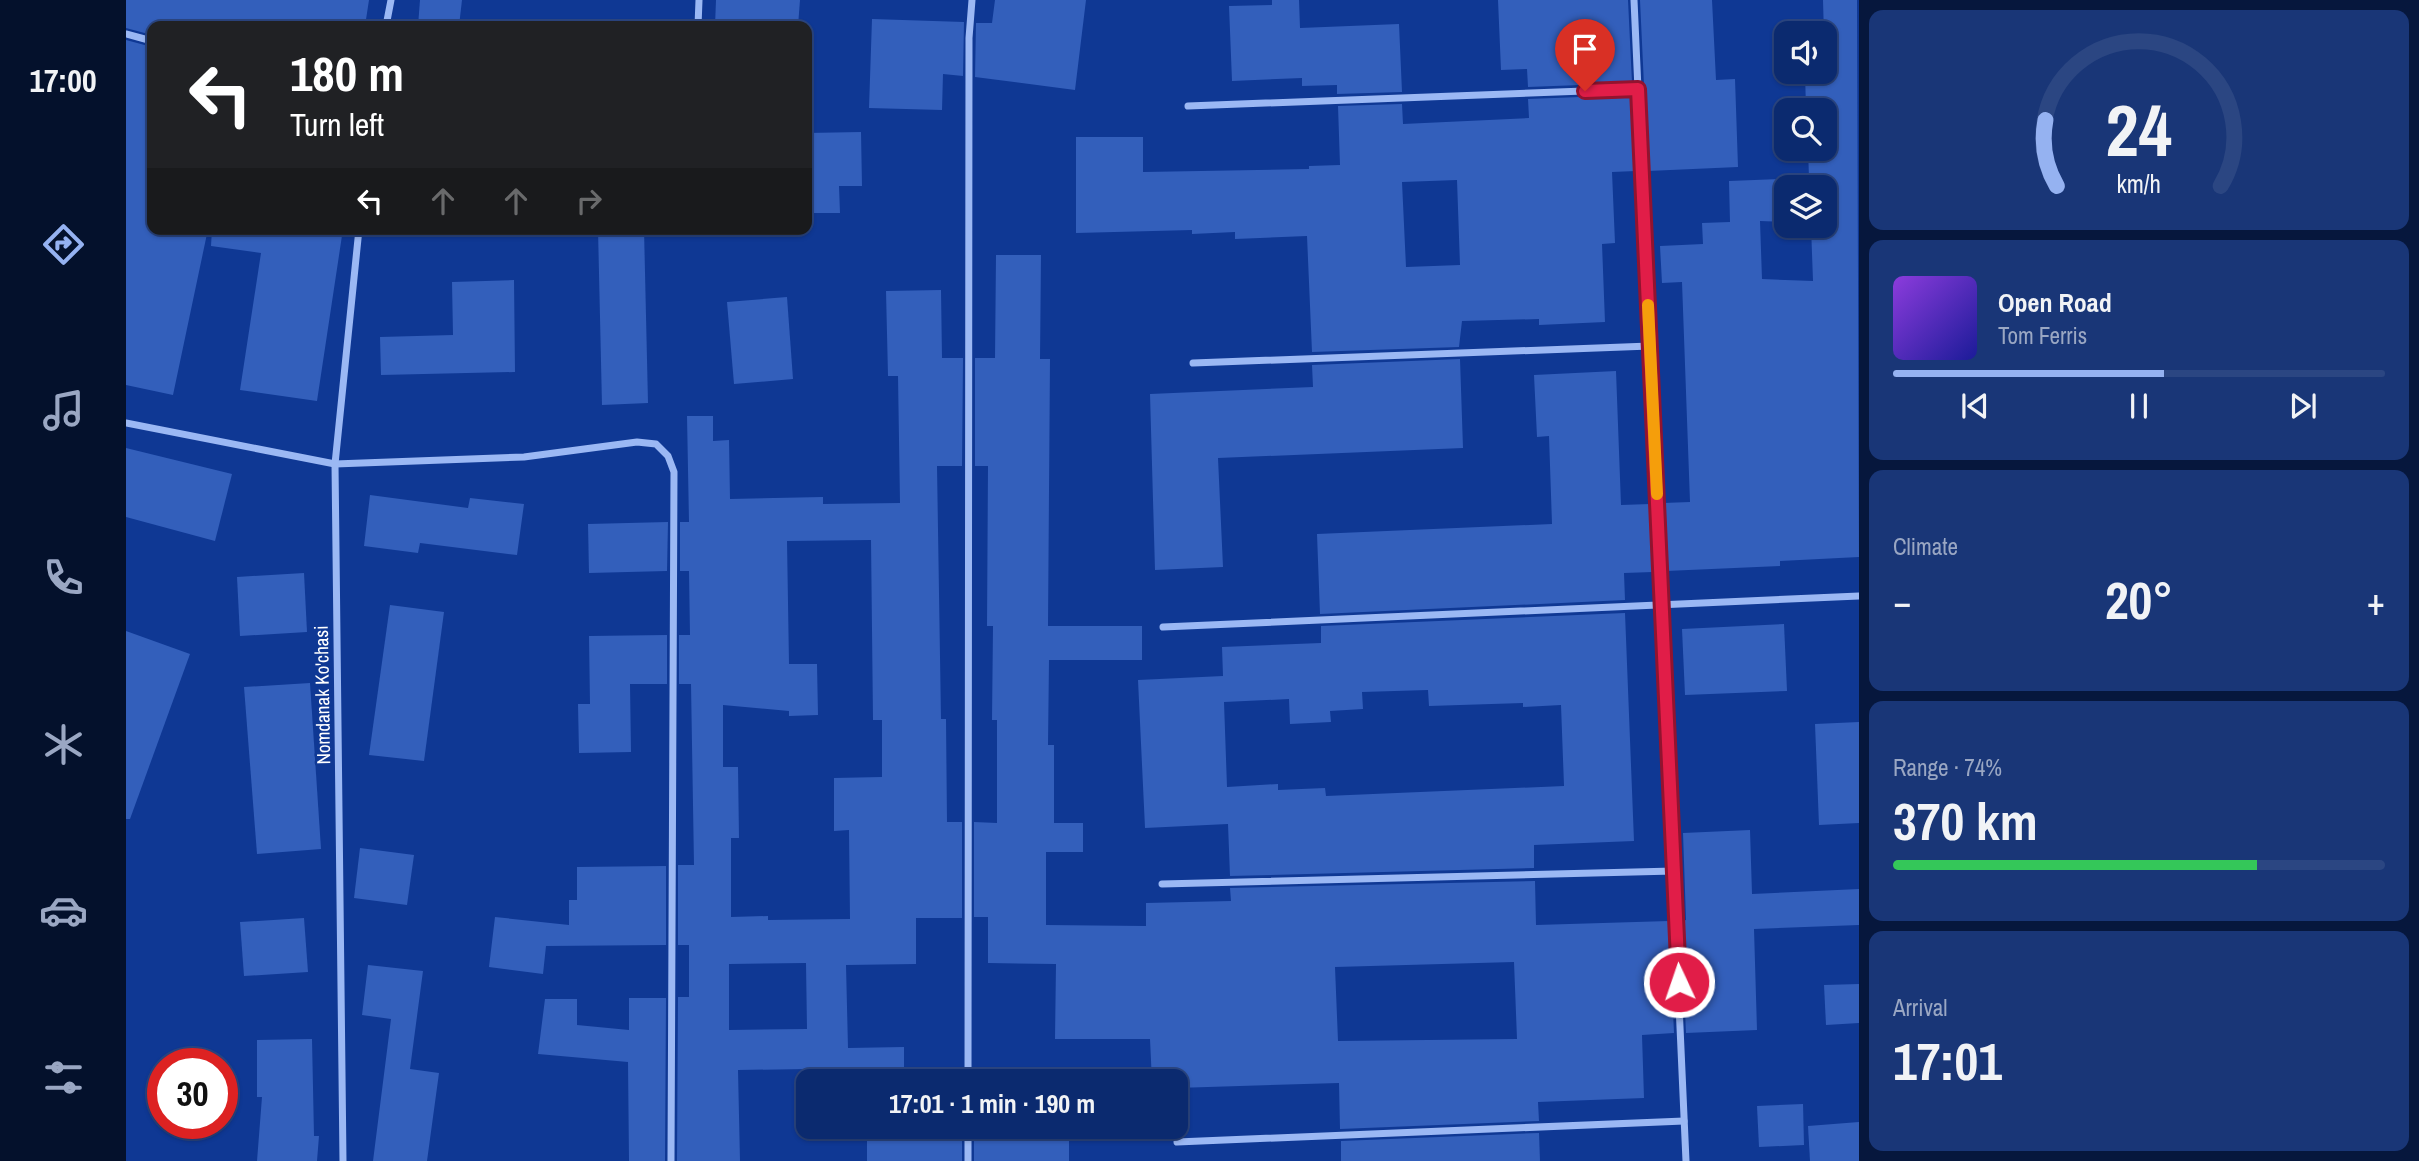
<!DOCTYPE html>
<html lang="en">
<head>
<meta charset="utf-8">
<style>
  body { margin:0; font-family:"Archivo Narrow",sans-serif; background:#193677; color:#f1f3f6; height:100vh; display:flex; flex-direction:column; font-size:26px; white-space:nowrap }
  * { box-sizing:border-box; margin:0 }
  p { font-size:23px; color:#9aa7c3 }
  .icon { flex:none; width:38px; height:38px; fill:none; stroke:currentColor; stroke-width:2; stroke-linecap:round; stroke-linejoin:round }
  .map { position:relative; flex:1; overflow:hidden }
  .panel { display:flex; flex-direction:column; gap:10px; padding:10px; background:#06173d; width:560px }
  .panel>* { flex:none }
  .guide { position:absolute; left:21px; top:21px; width:665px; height:214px; border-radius:14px; box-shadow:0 2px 5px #0004,0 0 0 2px #2b4682; background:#202124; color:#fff; overflow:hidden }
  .buttons { position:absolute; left:1648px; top:21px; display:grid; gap:14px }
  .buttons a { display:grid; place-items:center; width:63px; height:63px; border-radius:14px; background:#0b2a6f; box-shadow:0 2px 5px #0004,0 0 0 2px #2b4682; font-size:35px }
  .speed { position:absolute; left:21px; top:1048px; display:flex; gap:14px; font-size:35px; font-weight:700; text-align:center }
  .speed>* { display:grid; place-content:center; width:91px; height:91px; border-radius:50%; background:#0b2a6f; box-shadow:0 2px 5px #0004,0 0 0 2px #2b4682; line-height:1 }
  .speed .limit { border:10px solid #d22; background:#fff; color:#111 }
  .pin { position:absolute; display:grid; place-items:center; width:60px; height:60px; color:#fff; margin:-72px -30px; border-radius:50% 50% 50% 0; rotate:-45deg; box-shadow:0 0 7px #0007 }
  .pin .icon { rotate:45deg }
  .me { position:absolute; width:77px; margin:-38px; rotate:357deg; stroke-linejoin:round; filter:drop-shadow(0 0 5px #0008) }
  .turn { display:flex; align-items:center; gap:24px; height:147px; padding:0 28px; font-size:32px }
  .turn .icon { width:91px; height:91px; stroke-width:2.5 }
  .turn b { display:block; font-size:49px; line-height:60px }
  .lanes { display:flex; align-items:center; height:66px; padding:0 28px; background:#0003; justify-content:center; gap:35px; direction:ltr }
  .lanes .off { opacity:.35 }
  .big { font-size:52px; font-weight:800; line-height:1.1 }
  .panel .tile { flex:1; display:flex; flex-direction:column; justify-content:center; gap:10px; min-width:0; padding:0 24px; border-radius:14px; background:#193677 }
  .panel .dial { align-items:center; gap:0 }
  .dial svg { height:182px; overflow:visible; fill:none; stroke:#2b4682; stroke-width:7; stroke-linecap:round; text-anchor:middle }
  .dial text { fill:#f1f3f6; stroke:none }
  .song { display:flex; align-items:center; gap:21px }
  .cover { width:84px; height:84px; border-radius:10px; background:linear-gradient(135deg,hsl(270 70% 55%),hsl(240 70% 35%)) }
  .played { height:7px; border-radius:4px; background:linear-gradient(90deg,#95b2f1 55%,#2b4682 55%) }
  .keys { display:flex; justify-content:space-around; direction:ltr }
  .heat { display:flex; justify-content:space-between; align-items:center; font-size:38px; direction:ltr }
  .charge { height:10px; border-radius:5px; background:linear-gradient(90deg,#34c759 74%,#2b4682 0) }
  .trip { position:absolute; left:670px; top:1069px; width:392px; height:70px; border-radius:14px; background:#0b2a6f; box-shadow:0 2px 5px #0004,0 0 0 2px #2b4682; font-weight:800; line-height:70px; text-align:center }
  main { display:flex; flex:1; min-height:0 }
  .tabs { display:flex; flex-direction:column; width:126px; justify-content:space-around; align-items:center; background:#04112c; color:#9aa7c3 }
  .tabs .icon { width:49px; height:49px }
  .tabs .active { color:#95b2f1 }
  .tabs b { font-size:32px; color:#f1f3f6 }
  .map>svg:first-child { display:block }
  .building { fill:#335fbb; fill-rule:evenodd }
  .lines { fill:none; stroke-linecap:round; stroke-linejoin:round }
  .street { stroke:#9bb8f4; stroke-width:7 }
  .route-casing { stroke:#92132f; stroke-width:18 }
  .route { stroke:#e11d48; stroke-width:12 }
  .slow { stroke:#f59e0b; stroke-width:12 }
  .labels { text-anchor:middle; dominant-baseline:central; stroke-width:5; stroke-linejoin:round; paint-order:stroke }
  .street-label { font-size:19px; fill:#fff; stroke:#0f3894 }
</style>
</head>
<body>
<main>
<nav class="tabs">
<b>17:00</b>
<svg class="icon active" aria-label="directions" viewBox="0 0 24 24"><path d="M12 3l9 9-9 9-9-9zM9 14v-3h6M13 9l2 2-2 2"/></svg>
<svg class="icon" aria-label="music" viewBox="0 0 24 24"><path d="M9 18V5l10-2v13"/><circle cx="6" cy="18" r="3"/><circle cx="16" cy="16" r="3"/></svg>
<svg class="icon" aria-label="phone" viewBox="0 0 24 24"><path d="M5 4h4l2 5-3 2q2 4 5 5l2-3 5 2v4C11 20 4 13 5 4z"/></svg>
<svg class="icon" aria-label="climate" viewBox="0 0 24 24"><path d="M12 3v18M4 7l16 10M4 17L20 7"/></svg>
<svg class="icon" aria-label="car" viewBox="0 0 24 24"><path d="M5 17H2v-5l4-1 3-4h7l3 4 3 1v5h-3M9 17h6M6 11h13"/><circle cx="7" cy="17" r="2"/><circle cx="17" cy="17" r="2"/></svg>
<svg class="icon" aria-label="filters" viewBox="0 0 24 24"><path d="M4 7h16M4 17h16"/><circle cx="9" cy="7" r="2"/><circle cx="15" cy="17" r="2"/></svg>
</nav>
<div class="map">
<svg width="1733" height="1161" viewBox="0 0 1733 1161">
  <rect width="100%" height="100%" fill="#0f3894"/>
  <g class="building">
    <path d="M0 0H243L239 26H26V35L0 28Z"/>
    <path d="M294 0H336L333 26H292Z"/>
    <path d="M590 0H674L672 26H589Z"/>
    <path d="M869 0H960L949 90 849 77 850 23H866Z"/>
    <path d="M1146 0H1173L1174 28 1273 24 1276 92 1211 94V85L1176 86V78L1106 81 1103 6 1146 5Z"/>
    <path d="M1372 0H1502L1506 83 1402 87 1401 69 1375 70Z"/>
    <path d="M1514 0H1586L1590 80 1609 79 1612 167 1522 171Z"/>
    <path d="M1697 0H1731L1733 557 1654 561V566L1540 571 1537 503 1564 502 1556 282 1536 283 1534 246 1577 244 1576 223 1604 222 1603 181 1683 178 1682 149H1699V110H1680L1679 72H1699ZM1661 187H1699V226H1685L1687 281 1636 279 1634 221 1661 222Z"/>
    <path d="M746 19 838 22 837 76 817 74 816 110 743 108Z"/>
    <path d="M0 40 26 47V229H82L47 395 0 385Z"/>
    <path d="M1506 95 1510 171 1486 172 1489 243 1476 244 1479 322 1413 325V319L1336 321 1333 347 1186 352 1181 236 1109 239V232L1066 234V230L950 233V137H1017V172L1183 169V166L1214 165 1212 106 1276 104 1277 124 1403 118 1402 99ZM1331 180 1334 265 1280 267 1276 182Z"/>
    <path d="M735 132 736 186H713L714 213H681V133Z"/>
    <path d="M86 229H217L191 401 114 390 135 253 85 246Z"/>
    <path d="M472 229H518L522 403 476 405Z"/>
    <path d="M870 255H915L914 359H924L922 626H1016V660H923L922 745H928V823H957V852H920V925L1020 926V903L1105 901 1104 888 1409 881 1410 925 1543 921 1548 1033 1516 1035 1518 1098 1412 1102 1413 1121 1214 1129 1213 1083 1050 1088V1082H1026L1024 1039H929L930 964 862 963V917H848V822L871 823V720H866L867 626H861L862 466H849V358H869ZM1388 962 1391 1039 1212 1041 1209 967Z"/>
    <path d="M388 280 389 372 255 375 254 337 327 335 326 282Z"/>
    <path d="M815 290 816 358H837L836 466H811L815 719H820L821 822H836V918H790V964L720 965 722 1048 778 1047V1082H681V1069L612 1070 614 1161H551L552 997H563V945H552V865H568L565 684H553V635H564L563 571H554V522H563L561 416H587V441L603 440 604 499 697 497V504L774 503 772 376H762L760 291ZM745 540 747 720H756V777L708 778V831L723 830 724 919 642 920V916L605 917V838H613L612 767H597V705L663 711V716L692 715 691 664H663L661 541ZM680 963 681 1029 603 1030V964Z"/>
    <path d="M661 297 667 379 608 384 601 302Z"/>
    <path d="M1334 359 1337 448 1092 458 1097 567 1029 570 1024 394 1187 387 1186 365Z"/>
    <path d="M1490 371 1495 505 1524 504 1527 572 1498 573 1499 600 1194 614 1191 534 1426 524 1423 436 1411 437 1408 375Z"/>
    <path d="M0 448 106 474 89 541 0 517Z"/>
    <path d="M244 495 342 508 344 498 398 504 391 555 294 543 292 553 238 546Z"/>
    <path d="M542 522 541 571 463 573 462 524Z"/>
    <path d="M178 573 181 632 114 636 111 577Z"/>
    <path d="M264 605 318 612 298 761 243 755Z"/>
    <path d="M1499 613 1508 841 1408 845V868L1104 876 1102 824 1019 828 1012 680 1097 676 1096 647 1195 643V626ZM1302 690 1303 706 1397 703V707L1435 705 1438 786 1200 796 1199 788 1152 790V784L1101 787 1098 702 1163 699 1164 724 1205 722 1204 711 1237 709 1236 692Z"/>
    <path d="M1658 624 1661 691 1559 695 1556 629Z"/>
    <path d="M0 631 64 654 4 819H0Z"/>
    <path d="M541 635V684H504L505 752 453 753 452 704H464L463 636Z"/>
    <path d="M184 683 195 849 131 854 118 687Z"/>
    <path d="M1733 722V823L1693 825 1689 724Z"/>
    <path d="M1624 830 1626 894 1733 889V925L1628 929 1631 1030 1560 1033 1555 921 1560 920 1557 833Z"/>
    <path d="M234 848 288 855 281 905 228 898Z"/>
    <path d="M540 866V945L420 946 417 974 363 967 369 917 443 925V900H451V867Z"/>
    <path d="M178 918 182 972 118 976 114 922Z"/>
    <path d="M242 965 297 971 284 1069 313 1073 301 1161H247L265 1019 236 1015Z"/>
    <path d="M1733 984V1023L1700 1025 1698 985Z"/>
    <path d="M503 998H540L539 1161H503L502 1062 412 1054 419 999H451V1025L503 1030Z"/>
    <path d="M186 1039 188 1136H193L191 1161H131L136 1097H131V1040Z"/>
    <path d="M943 1078V1082H853V1079Z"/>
    <path d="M1677 1104 1678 1145 1633 1147 1631 1106Z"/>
    <path d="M1733 1122V1161H1684L1682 1126Z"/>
    <rect x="741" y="1127" width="95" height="34"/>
    <rect x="848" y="1127" width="95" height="34"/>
    <path d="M1413 1133 1414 1161H1215V1141Z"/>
  </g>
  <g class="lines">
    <g class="street">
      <path d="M1508 0 1560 1161"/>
      <path d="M260 26 265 0"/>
      <path d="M572 26 573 0"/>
      <path d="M0 34 26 41"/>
      <path d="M1062 106 1512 89"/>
      <path d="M1067 363 1524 346"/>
      <path d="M0 423 209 464 398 457 511 442 530 444 542 456 548 472 545 1161"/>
      <path d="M1037 627 1733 596"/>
      <path d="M1036 884 1548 871"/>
      <path d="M842 1082 843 38 846 0"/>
      <path d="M1051 1142 1558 1121"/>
      <path d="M217 1161 209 464 233 229"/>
      <path d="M842 1161V1127"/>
    </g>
  </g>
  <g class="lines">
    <g class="route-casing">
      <path id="route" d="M1459 91 1512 89 1553 982"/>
    </g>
    <use href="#route" class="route"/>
    <path class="slow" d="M1522 305 1531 494"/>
  </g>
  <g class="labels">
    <g class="street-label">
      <text transform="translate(196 695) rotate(-91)">Nomdanak Ko'chasi</text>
    </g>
  </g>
</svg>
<div class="buttons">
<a><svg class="icon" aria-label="sound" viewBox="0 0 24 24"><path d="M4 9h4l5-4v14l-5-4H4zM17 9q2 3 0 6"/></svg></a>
<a><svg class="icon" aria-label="search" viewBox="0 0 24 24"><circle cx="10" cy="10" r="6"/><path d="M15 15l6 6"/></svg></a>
<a><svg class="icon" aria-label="layers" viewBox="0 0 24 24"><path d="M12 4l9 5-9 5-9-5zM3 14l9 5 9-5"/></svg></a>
</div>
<div class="speed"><div class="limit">30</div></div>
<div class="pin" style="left:1459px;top:91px;background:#d93025"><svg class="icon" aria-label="arrive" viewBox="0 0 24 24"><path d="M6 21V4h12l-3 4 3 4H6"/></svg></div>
<svg class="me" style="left:1553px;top:982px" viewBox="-20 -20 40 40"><circle r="17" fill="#e11d48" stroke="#fff" stroke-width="3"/><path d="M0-11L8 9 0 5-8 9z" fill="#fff"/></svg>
<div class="trip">17:01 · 1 min · 190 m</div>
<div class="guide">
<div class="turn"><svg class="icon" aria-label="left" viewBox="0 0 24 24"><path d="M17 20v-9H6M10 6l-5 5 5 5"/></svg><div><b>180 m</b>Turn left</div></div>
<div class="lanes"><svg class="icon" aria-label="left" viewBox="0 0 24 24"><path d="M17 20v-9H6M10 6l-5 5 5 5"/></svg><svg class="icon off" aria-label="ahead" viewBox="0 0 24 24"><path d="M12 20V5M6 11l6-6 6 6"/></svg><svg class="icon off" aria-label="ahead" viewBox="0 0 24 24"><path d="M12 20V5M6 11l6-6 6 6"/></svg><svg class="icon off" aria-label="right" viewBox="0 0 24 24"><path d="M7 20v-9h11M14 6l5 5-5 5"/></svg></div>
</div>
</div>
<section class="panel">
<div class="tile dial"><svg viewBox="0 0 100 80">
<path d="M14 69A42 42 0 1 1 86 69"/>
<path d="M14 69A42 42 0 0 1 9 40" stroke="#95b2f1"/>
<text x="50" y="56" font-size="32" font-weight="700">24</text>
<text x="50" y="72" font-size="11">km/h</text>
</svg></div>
<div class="tile">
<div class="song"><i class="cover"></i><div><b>Open Road</b><p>Tom Ferris</p></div></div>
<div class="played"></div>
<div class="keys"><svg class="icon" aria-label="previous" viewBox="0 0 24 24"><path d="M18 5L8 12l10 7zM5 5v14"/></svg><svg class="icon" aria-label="pause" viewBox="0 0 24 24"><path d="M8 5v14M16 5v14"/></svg><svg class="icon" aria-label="next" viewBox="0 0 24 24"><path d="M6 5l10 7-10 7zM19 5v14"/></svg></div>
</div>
<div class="tile"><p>Climate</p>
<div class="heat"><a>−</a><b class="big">20°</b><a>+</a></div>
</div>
<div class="tile"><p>Range · 74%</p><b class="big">370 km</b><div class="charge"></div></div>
<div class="tile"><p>Arrival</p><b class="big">17:01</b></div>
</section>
</main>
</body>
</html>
